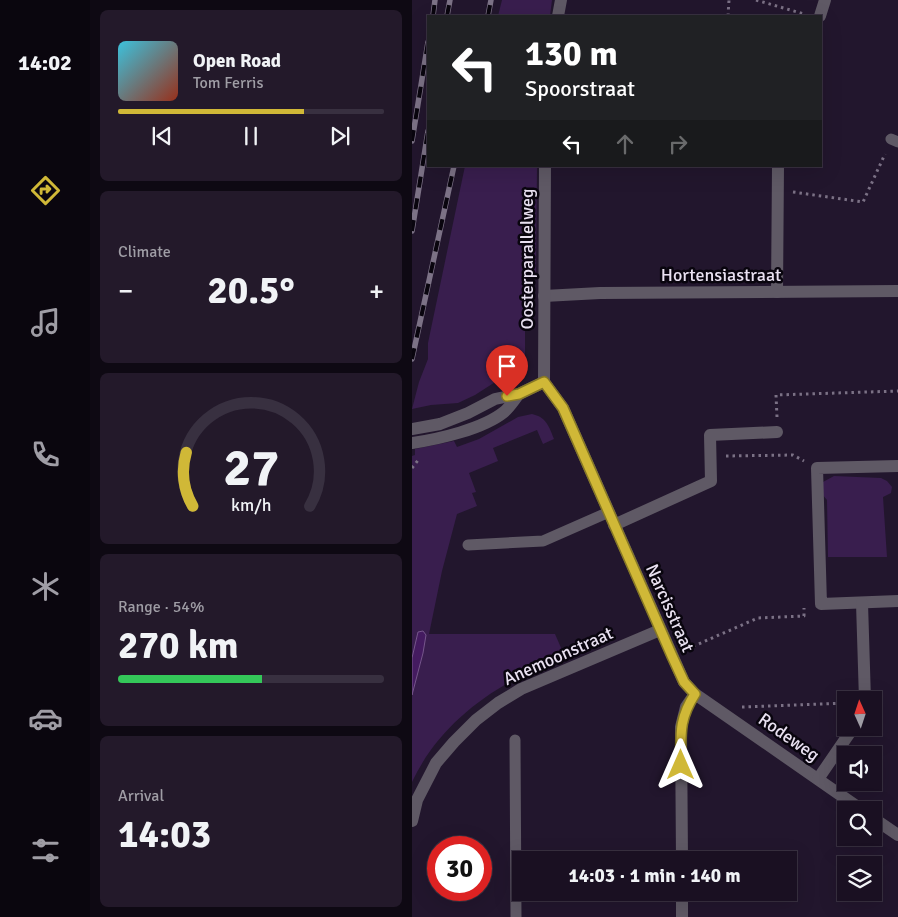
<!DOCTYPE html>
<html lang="en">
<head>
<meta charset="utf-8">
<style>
  body { margin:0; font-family:Signika,sans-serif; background:#23192a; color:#f1f3f6; height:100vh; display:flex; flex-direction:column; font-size:19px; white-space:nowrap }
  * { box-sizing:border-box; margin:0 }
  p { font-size:16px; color:#9f9da5 }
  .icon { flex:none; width:28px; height:28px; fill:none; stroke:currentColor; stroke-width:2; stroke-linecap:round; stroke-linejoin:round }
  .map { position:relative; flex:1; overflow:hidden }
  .details { display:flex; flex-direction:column; gap:10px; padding:10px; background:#0e0913; width:322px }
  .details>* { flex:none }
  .top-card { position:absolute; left:15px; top:15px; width:395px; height:152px; border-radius:0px; box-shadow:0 5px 20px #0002,0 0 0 1px #383040; background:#202124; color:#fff; overflow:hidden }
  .needle { width:32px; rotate:357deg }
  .buttons { position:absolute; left:425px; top:691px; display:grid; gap:10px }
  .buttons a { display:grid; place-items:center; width:45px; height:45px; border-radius:0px; background:#1a1022; box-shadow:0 5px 20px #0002,0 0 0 1px #383040; font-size:25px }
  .speed { position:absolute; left:15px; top:836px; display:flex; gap:10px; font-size:25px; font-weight:700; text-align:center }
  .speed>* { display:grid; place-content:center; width:65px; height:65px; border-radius:50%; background:#1a1022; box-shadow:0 5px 20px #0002,0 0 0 1px #383040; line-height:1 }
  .speed .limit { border:8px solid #d22; background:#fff; color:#111 }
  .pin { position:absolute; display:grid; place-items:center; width:42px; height:42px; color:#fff; margin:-51px -21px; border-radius:50% 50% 50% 0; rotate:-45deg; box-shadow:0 0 5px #0007 }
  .pin .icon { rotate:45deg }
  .me { position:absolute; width:55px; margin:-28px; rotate:0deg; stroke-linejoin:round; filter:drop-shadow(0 0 4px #0008) }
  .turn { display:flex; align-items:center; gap:18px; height:105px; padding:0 15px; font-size:22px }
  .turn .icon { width:65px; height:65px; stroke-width:2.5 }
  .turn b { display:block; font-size:35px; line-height:42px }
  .lanes { display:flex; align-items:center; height:48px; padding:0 15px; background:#0003; justify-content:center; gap:25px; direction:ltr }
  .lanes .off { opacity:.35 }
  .big { font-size:38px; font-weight:700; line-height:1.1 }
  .details .card { flex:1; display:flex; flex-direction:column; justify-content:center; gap:8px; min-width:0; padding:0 18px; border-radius:8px; background:#23192a }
  .details .dial { align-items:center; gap:0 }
  .dial svg { height:130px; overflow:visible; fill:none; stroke:#383040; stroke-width:7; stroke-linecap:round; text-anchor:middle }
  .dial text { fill:#f1f3f6; stroke:none }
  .song { display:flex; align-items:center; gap:15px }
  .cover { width:60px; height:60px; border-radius:8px; background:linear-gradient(135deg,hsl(190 70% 55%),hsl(10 70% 35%)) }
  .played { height:5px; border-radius:2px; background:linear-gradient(90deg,#d0b837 70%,#383040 70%) }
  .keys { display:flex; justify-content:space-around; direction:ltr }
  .heat { display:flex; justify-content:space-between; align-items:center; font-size:28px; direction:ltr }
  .charge { height:8px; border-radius:4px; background:linear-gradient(90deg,#34c759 54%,#383040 0) }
  .trip { position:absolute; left:100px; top:851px; width:285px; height:50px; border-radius:0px; background:#1a1022; box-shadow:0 5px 20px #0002,0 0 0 1px #383040; font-weight:700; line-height:50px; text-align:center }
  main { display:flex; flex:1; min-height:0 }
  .tabs { display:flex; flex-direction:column; width:90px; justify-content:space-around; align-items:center; background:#0a060e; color:#9f9da5 }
  .tabs .icon { width:35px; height:35px }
  .tabs .current { color:#d0b837 }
  .tabs b { font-size:22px; color:#f1f3f6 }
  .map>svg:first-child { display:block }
  .green { fill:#391e4e }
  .water { fill:#441b60; stroke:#76568c }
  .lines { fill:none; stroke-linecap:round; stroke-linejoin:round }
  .path { stroke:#7b7185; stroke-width:3; stroke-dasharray:2.5 4; stroke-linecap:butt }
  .service { stroke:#5f5965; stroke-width:11 }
  .minor { stroke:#5f5965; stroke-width:12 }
  .rail-casing { stroke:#7c7286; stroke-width:5.5 }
  .rail { stroke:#09050e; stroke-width:4; stroke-dasharray:11; stroke-linecap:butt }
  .route-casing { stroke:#877824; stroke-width:12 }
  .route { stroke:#d0b837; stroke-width:9 }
  .labels { text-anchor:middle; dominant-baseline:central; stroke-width:5; stroke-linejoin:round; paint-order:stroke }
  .street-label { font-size:18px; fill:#e9e1f1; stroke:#09050e }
</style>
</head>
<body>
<main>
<nav class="tabs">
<b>14:02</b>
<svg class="icon current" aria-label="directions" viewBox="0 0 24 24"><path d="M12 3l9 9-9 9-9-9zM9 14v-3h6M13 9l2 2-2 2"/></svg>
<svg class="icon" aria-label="music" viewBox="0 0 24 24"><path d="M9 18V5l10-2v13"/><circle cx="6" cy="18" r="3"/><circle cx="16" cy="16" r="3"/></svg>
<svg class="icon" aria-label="phone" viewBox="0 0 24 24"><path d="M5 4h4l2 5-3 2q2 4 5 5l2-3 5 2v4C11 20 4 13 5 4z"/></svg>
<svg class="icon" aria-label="climate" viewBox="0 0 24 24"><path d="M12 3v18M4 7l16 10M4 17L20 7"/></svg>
<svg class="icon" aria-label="car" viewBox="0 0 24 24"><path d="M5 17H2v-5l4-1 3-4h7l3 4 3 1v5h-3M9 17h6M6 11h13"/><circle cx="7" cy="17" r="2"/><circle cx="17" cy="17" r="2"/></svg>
<svg class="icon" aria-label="filters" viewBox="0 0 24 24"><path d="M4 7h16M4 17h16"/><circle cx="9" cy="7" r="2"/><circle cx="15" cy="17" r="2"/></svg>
</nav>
<section class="details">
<div class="card">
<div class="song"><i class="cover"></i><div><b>Open Road</b><p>Tom Ferris</p></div></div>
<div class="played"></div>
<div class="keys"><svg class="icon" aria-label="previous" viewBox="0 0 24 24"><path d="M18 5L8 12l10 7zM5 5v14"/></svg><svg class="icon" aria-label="pause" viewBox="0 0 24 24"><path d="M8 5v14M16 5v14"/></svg><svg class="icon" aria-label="next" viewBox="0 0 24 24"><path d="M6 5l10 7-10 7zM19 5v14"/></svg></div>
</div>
<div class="card"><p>Climate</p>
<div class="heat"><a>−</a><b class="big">20.5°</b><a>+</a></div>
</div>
<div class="card dial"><svg viewBox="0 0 100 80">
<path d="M14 69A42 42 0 1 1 86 69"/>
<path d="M14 69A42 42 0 0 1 10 36" stroke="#d0b837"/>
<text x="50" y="56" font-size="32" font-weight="700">27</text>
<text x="50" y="72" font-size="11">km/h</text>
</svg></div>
<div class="card"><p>Range · 54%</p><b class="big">270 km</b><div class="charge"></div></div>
<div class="card"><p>Arrival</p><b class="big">14:03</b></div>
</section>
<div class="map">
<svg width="486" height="917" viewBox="0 0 486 917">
  <rect width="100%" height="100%" fill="#22162d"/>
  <g class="green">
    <path d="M90 0H140L138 16H86Z"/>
    <path d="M53 166H125L124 274 113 275V360L108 366 63 395 46 403 19 405 0 409 7 382 16 359V343Z"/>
    <path d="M120 414C134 417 137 426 142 439L131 444 125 430 81 448 86 461 57 473 64 492 60 493 65 506 45 514 30 571 17 634H143L150 650 129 659 127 667C73 692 26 727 0 782V695L11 653 6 633 0 658V456L3 455V449L42 441 45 447 67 439 106 417Z"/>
    <path d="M422 476 469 478 475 481 480 487 479 493 471 497 475 557H416L415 500 410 494 411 482Z"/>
  </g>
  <path class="water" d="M11 631 14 635 11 653 0 695V658L6 632Z"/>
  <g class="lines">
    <g class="path">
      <path d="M344 0 392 14"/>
      <path d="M316 16 317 0"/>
      <path d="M381 192 451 202 473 154"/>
      <path d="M365 417 364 395 486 391"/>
      <path d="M314 456 381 455 392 461"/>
      <path d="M0 468 7 459"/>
      <path d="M275 649 346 618 392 616V608"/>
      <path d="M330 707 434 703"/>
    </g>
    <g class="service">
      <path d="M479 139 486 142"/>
      <path d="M56 545 131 541 197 512"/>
      <path d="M103 740 104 917"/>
    </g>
    <g class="minor">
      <path d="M146 16 149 0"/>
      <path d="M408 16 413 0"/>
      <path d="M365 292 366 166"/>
      <path d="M132 296 188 293 486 291"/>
      <path d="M132 382 151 408 272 682 283 694 450 810"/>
      <path d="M132 382 133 166"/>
      <path d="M0 429 28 424 56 413 83 399 107 394 132 382"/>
      <path d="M0 443C27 439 71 429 92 412 98 407 102 400 107 394"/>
      <path d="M486 466 405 468 409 604 486 601"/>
      <path d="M202 525 299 481 298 435 365 432"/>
      <path d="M450 603 453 700"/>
      <path d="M406 779 441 728"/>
      <path d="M461 818 486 835"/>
      <path d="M0 821 5 800 24 763 42 742 64 720 86 703 109 689 248 630"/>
      <path d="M270 860 269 727 274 707 283 694"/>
      <path d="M270 892V917"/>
    </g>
    <g class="rail-casing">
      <g id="rail">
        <path d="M21 16 23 0"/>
        <path d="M35 16 38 0"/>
        <path d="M76 16 79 0"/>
        <path d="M0 141 16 42"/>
        <path d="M0 231 16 131"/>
        <path d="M0 359 42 166"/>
      </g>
    </g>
    <use href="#rail" class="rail"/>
  </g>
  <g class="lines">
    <g class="route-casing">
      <path id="route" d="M95 396 107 394 132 382 151 408 260 656 272 682 283 694C266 720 269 736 269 765"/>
    </g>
    <use href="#route" class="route"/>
  </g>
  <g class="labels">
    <g class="street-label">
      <text transform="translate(115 259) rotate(-90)">Oosterparallelweg</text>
      <text x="309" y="275">Hortensiastraat</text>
      <text transform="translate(258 608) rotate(66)">Narcisstraat</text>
      <text transform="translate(146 656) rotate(-24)">Anemoonstraat</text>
      <text transform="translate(377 737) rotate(35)">Rodeweg</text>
    </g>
  </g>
</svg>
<div class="buttons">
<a><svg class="needle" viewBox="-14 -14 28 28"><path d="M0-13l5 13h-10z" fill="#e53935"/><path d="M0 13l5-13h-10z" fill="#9f9da5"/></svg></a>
<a><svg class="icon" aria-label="sound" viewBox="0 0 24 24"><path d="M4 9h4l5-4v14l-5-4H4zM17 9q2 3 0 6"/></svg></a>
<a><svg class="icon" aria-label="search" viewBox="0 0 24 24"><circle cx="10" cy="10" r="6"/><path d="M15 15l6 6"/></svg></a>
<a><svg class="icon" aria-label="layers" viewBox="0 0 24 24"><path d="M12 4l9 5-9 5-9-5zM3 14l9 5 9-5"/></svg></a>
</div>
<div class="speed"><div class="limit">30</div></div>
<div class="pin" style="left:95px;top:396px;background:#d93025"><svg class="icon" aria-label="arrive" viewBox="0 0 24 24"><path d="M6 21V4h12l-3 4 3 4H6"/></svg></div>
<svg class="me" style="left:269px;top:765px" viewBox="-20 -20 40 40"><path d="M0-17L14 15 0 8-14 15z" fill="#d0b837" stroke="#fff" stroke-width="4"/></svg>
<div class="trip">14:03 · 1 min · 140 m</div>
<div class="top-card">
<div class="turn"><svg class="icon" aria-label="left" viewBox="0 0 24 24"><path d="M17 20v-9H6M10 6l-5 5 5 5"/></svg><div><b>130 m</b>Spoorstraat</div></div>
<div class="lanes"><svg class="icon" aria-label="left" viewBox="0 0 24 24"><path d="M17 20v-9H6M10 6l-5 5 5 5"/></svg><svg class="icon off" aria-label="ahead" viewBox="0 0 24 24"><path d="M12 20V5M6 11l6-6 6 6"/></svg><svg class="icon off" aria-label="right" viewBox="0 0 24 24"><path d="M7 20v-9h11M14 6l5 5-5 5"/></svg></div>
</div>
</div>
</main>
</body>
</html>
